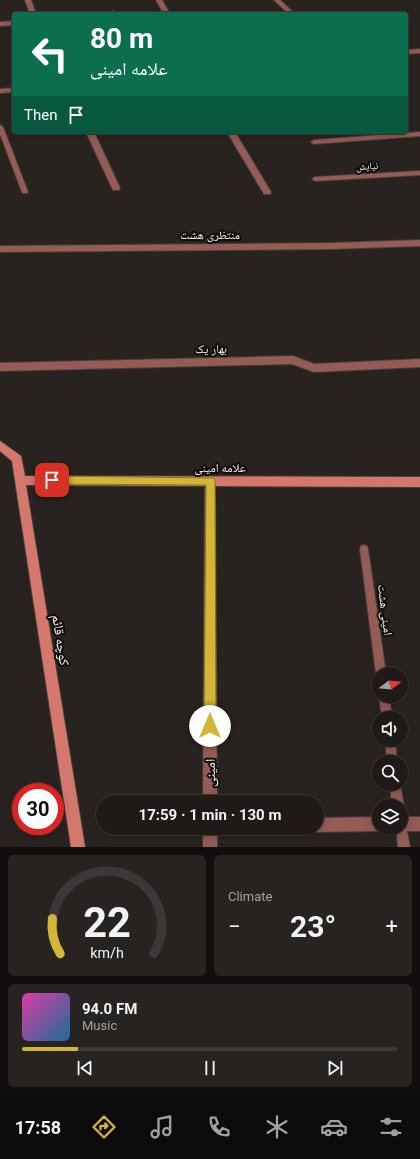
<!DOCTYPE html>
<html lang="en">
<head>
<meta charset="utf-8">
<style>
  body { margin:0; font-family:Roboto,"Noto Naskh Arabic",sans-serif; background:#272321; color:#f1f3f6; height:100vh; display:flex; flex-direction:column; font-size:15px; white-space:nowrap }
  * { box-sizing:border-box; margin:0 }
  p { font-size:13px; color:#a1a1a2 }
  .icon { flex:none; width:22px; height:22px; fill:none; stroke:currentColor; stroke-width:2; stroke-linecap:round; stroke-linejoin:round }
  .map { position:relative; height:847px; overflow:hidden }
  .details { display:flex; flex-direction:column; gap:8px; padding:8px; background:#110e0d; flex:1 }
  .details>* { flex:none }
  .top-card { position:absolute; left:12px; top:12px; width:396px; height:122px; border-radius:4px; box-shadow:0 2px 10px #0003,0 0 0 1px #3c3837; background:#0b6e4f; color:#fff; overflow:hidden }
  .needle { width:26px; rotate:74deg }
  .controls { position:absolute; left:372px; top:667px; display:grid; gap:8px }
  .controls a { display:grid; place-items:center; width:36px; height:36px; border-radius:50%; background:#1f1a18; box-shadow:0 2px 10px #0003,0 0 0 1px #3c3837; font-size:20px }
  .speed { position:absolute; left:12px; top:783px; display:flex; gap:8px; font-size:20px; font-weight:700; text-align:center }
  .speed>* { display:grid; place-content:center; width:52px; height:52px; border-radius:50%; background:#1f1a18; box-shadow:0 2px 10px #0003,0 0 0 1px #3c3837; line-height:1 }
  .speed .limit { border:6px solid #d22; background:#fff; color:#111 }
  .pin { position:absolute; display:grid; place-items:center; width:34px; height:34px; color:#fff; margin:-17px; border-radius:8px; box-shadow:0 2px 6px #0006 }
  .me { position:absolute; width:44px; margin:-22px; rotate:0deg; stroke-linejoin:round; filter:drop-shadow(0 0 3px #0008) }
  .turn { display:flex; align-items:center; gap:14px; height:84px; padding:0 12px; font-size:18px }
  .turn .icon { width:52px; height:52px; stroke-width:2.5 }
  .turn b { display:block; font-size:28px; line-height:34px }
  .then { display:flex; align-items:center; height:38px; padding:0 12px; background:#0003; gap:8px; font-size:15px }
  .big { font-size:30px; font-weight:700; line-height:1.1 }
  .details .widget { flex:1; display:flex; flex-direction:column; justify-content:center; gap:6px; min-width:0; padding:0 14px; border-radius:6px; background:#272321 }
  .details .dial { align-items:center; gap:0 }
  .dial svg { height:104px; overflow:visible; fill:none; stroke:#3c3837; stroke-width:7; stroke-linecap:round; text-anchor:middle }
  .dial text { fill:#f1f3f6; stroke:none }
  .song { display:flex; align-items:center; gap:12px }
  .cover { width:48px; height:48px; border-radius:6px; background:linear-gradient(135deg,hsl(320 70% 55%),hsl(200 70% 35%)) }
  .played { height:4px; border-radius:2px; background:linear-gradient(90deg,#d3b635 15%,#3c3837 15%) }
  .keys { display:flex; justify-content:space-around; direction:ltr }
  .heat { display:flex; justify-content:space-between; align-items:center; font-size:22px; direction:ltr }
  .details .tiles { flex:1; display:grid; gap:8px; grid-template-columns:1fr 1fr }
  .widget:last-child { grid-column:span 2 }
  .trip { position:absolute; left:96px; top:795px; width:228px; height:40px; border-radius:20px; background:#1f1a18; box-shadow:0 2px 10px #0003,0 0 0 1px #3c3837; font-weight:700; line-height:40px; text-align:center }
  .tabs { display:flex; height:64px; justify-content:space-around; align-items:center; background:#0c0a0a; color:#a1a1a2 }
  .tabs .icon { width:28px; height:28px }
  .tabs .on { color:#d3b635 }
  .tabs b { font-size:18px; color:#f1f3f6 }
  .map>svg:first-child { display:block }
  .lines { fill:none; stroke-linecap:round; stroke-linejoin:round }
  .lane-casing { stroke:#46403d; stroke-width:2 }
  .street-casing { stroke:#46403d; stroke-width:2 }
  .secondary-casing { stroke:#46403d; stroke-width:2 }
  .lane { fill:#955b54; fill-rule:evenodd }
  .street { fill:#955b54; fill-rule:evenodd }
  .secondary { fill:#d4786e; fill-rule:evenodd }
  .route { fill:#d3b635; stroke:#897622 }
  .labels { text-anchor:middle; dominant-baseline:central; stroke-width:4; stroke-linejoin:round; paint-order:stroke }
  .far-street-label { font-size:10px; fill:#f6f2f0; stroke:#100d0c }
  .street-label { font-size:12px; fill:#f6f2f0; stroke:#100d0c }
  .near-street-label { font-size:14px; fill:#f6f2f0; stroke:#100d0c }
</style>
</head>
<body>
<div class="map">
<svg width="420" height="847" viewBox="0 0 420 847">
  <rect width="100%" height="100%" fill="#292320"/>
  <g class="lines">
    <g class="lane-casing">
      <g id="lane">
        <path d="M0 125 3 127 28 192 27 193H23L22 192 0 134Z"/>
        <path d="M420 132V136L314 144 311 142 314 140Z"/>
        <path d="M420 171V175L315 181 312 179 315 177Z"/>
        <path d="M364 545 367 546 368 549 386 674H379V678L376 674 360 549 361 546Z"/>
        <path d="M379 696H389L392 718H382Z"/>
        <path d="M385 740H395L397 762H387Z"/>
        <path d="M390 784H400L404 806 402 810 401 806H392Z"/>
        <path d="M401 820 405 822 410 847H398L396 828H401Z"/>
      </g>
    </g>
    <g class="street-casing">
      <g id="street">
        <path d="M25 0H31L36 14H30Z"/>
        <path d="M156 0H162L170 14H164Z"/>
        <path d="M274 0H280L295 14H289Z"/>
        <path d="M113 11 115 12V14H100Z"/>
        <path d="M14 21V25L0 26V22Z"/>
        <path d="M420 49V53L406 54V50Z"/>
        <path d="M14 88V92L0 93V89Z"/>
        <path d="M86 132H94L120 188 119 190H113L112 188Z"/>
        <path d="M227 132H235L271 192 270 194H264Z"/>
        <path d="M420 240V246L332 249 0 252V246L332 243Z"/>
        <path d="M293 356 314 364 420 359V367L314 372 292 364 0 371V363Z"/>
        <path d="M210 476 214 478 215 481 217 802H203L205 481 206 478Z"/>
        <path d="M379 817V828H384L379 831 317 832 311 828H317V818Z"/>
        <path d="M401 817H420V831H401L396 829 401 828Z"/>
        <rect x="203" y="828" width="14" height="19"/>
      </g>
    </g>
    <g class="secondary-casing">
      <path id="secondary" d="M0 441 21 456 25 476 420 477V487L26 485 85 847H71L12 461 0 451Z"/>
    </g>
    <use href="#lane" class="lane"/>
    <use href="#street" class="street"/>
    <use href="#secondary" class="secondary"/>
  </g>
  <path class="route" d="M52 476 214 478 215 481 216 726 214 730 210 731 206 730 204 726 206 485 52 484 49 483 47 480 49 477Z"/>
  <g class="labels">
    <g class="far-street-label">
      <text transform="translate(367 166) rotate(-4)">نیایش</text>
    </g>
    <g class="street-label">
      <text x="210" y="235">منتظری هشت</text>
      <text transform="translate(211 349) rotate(-1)">بهار یک</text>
      <text x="220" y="468">علامه امینی</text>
      <text transform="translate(385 610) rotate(83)">امینی هشت</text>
    </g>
    <g class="near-street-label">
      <text transform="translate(61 640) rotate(81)">کوچه قائم</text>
      <text transform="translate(210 773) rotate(-90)">امینی</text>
    </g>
  </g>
</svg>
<div class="controls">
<a><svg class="needle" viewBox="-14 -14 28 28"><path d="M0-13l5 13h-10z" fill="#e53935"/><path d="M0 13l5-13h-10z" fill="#a1a1a2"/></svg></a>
<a><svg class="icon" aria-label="sound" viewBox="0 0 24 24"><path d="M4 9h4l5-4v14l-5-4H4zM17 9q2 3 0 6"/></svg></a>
<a><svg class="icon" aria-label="search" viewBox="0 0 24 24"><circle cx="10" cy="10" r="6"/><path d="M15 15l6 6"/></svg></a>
<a><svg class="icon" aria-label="layers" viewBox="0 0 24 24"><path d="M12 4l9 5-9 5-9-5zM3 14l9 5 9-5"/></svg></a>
</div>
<div class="speed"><div class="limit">30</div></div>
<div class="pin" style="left:52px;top:480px;background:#d93025"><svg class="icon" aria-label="arrive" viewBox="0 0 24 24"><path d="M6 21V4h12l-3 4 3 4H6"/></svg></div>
<svg class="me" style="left:210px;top:726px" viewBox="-20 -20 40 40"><circle r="19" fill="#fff"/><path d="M0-13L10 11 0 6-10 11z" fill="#d3b635"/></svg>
<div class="trip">17:59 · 1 min · 130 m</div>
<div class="top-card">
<div class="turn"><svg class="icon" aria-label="left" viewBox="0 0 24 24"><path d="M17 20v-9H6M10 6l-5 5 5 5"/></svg><div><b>80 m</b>علامه امینی</div></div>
<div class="then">Then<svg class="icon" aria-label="arrive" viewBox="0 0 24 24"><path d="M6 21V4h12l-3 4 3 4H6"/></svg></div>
</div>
</div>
<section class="details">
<div class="tiles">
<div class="widget dial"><svg viewBox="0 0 100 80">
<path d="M14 69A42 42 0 1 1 86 69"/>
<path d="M14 69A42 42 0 0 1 8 42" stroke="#d3b635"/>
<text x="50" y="56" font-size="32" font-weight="700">22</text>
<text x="50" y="72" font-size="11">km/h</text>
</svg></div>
<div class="widget"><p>Climate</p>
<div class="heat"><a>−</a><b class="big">23°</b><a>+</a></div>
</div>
<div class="widget">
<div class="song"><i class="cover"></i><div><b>94.0 FM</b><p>Music</p></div></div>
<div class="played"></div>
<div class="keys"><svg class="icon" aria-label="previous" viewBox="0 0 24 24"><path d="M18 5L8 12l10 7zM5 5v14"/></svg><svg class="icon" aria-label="pause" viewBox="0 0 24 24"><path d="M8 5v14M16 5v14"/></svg><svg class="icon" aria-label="next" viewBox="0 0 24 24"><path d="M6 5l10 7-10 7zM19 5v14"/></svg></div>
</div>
</div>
</section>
<nav class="tabs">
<b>17:58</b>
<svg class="icon on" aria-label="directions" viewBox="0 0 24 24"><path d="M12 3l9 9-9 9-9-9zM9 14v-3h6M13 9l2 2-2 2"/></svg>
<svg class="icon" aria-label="music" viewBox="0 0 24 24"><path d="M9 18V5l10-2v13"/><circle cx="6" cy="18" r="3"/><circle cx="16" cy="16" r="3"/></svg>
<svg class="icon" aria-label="phone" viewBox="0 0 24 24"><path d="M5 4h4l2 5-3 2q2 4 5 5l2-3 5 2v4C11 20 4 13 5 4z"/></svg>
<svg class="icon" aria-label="climate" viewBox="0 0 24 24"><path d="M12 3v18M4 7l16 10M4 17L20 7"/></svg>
<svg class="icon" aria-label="car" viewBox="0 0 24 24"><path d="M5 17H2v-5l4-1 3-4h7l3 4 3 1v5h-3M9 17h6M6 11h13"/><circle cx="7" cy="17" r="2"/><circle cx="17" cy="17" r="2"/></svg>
<svg class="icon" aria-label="filters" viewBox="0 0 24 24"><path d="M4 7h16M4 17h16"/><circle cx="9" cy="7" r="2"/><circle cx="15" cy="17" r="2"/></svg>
</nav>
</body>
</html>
